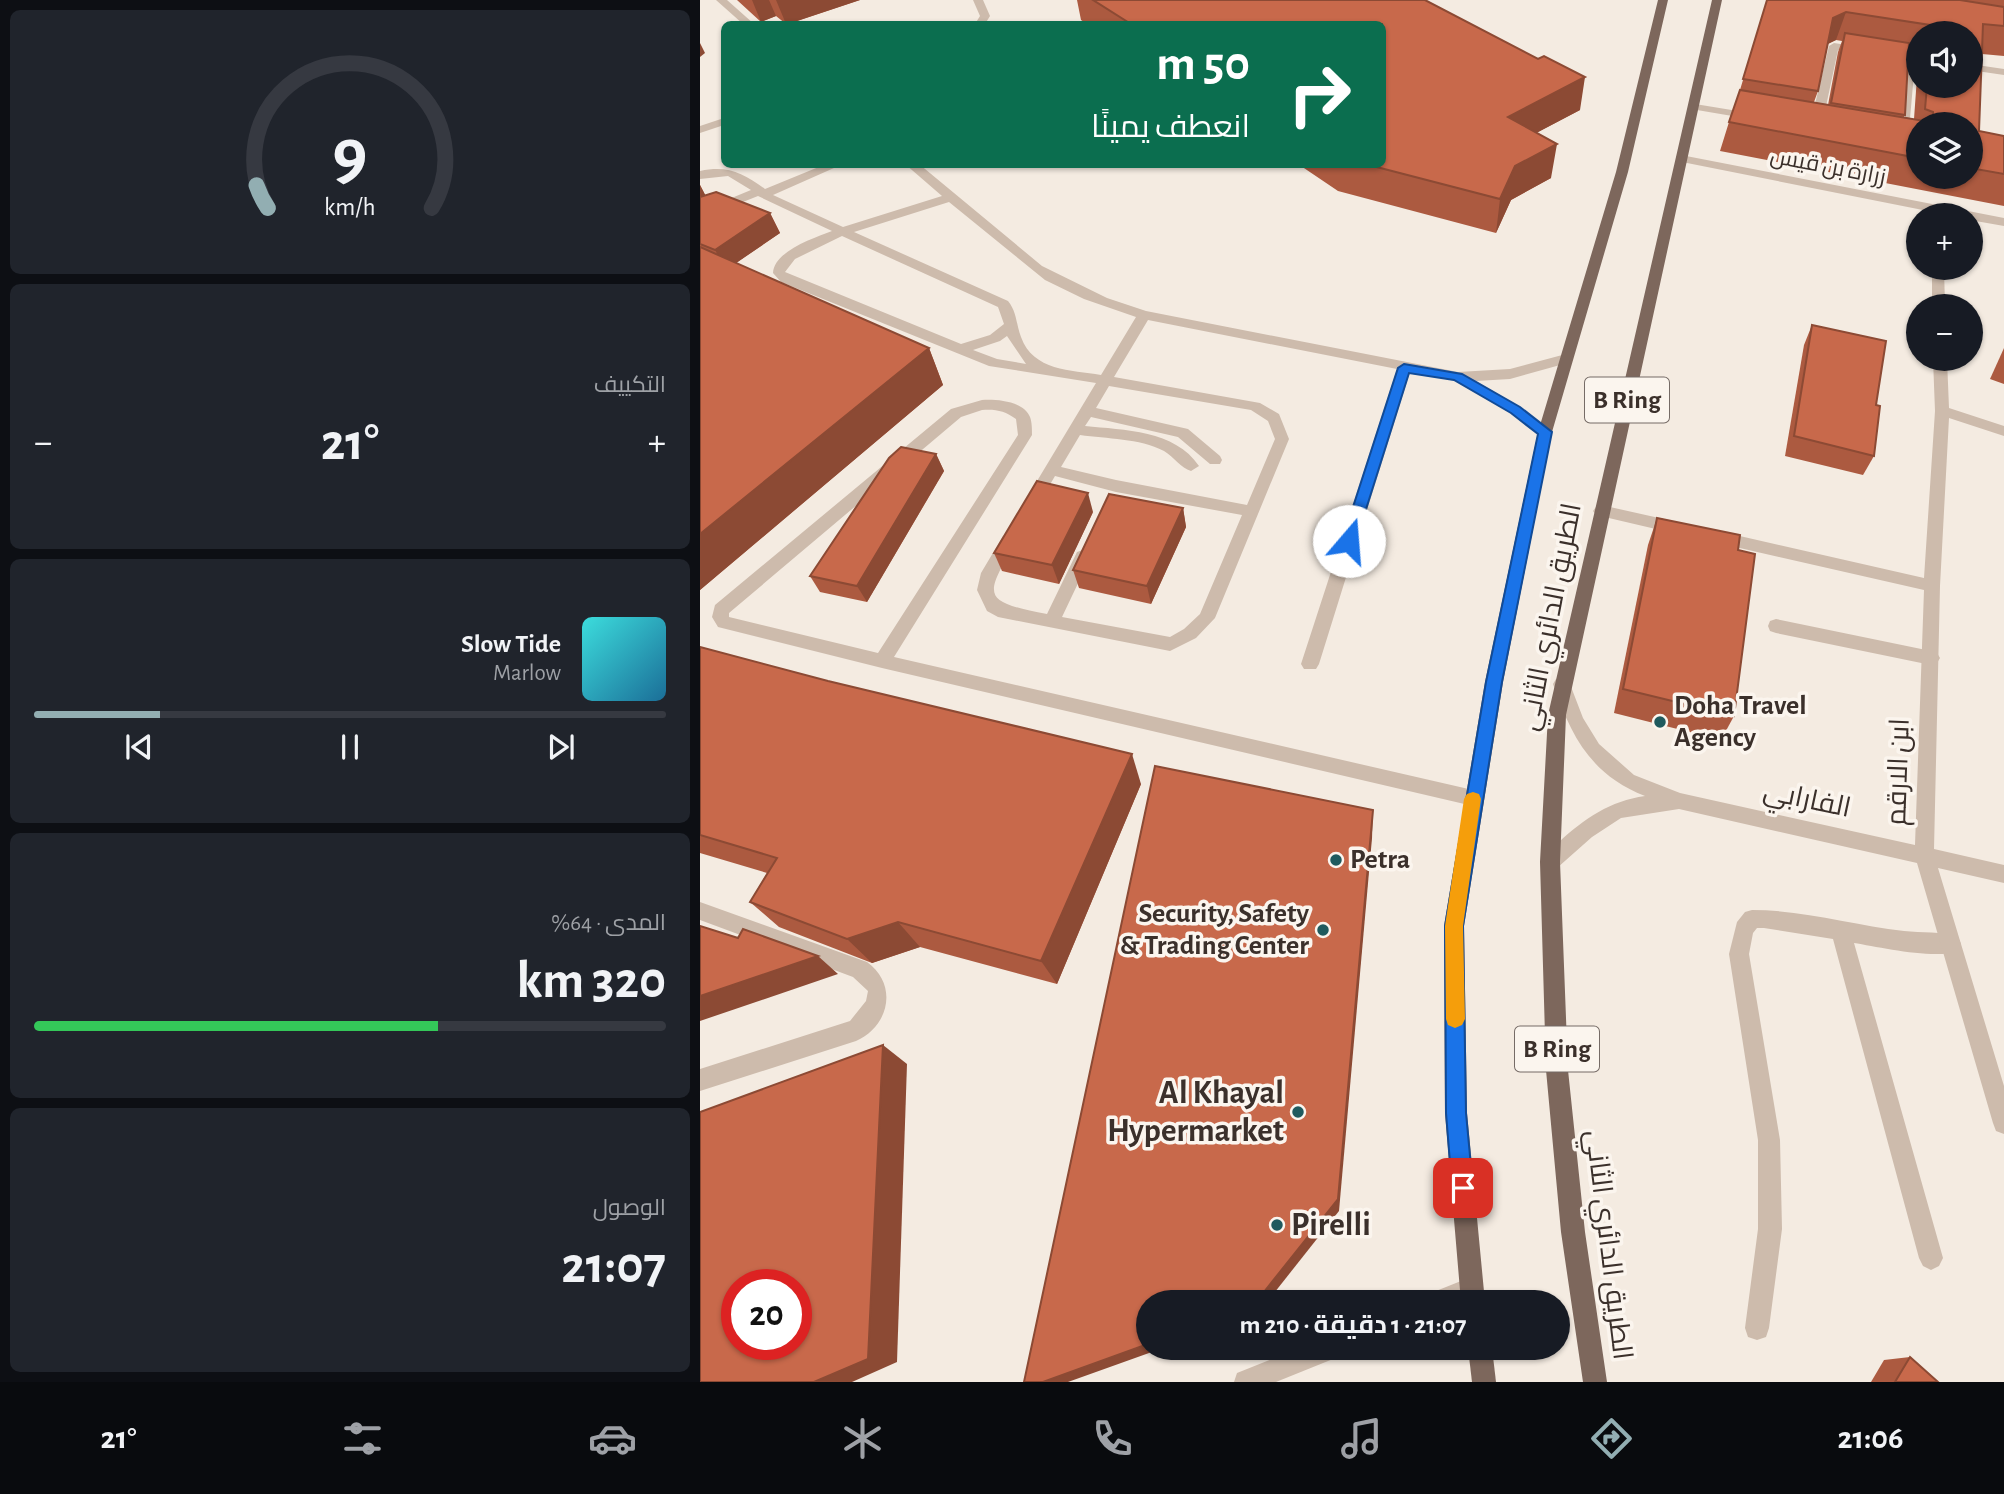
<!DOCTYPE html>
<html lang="ar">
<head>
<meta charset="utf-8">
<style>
  body { margin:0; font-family:"Alegreya Sans",Cairo,sans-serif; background:#20242c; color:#f1f3f6; direction:rtl; height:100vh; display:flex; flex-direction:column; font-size:26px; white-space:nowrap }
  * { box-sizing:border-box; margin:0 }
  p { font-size:23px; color:#9ea1a6 }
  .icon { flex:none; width:38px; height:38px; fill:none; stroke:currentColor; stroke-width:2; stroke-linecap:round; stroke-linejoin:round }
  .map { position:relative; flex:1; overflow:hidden; direction:ltr }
  .sheet { display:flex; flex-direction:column; gap:10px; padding:10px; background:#0d0f14; width:700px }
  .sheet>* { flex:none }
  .top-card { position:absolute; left:21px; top:21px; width:665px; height:147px; border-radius:10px; box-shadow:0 2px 5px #0004; direction:rtl; background:#0b6e4f; color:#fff; overflow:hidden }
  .tools { position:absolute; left:1206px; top:21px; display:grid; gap:14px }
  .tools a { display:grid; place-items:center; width:77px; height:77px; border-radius:50%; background:#171b24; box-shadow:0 2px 5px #0004; font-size:35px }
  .speed { position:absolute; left:21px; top:1269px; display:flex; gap:14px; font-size:35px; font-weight:700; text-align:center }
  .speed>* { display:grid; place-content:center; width:91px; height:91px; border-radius:50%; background:#171b24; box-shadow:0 2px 5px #0004; line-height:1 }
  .speed .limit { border:10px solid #d22; background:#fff; color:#111 }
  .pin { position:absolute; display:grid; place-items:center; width:60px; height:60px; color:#fff; margin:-30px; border-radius:14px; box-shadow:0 4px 10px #0006 }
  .me { position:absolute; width:77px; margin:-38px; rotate:18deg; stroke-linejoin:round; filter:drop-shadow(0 0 5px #0008) }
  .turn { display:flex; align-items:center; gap:24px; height:147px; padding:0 21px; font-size:32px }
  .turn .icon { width:91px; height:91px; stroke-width:2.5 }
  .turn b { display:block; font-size:49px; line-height:60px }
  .big { font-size:52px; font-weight:700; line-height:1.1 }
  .sheet .tile { flex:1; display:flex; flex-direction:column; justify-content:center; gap:10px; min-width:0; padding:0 24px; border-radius:10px; background:#20242c }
  .sheet .dial { align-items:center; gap:0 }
  .dial svg { height:182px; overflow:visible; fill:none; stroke:#363941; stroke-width:7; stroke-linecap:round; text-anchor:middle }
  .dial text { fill:#f1f3f6; stroke:none }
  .song { display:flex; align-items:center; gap:21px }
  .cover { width:84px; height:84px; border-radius:10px; background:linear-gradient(135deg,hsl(180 70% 55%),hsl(200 70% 35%)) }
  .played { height:7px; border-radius:4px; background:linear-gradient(90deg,#92aeb2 20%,#363941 20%) }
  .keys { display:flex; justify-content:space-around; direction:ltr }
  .heat { display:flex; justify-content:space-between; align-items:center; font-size:38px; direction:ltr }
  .charge { height:10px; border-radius:5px; background:linear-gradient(90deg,#34c759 64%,#363941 0) }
  .trip { position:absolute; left:436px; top:1290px; width:434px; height:70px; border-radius:35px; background:#171b24; box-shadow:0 2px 5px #0004; font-weight:700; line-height:70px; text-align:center; direction:rtl }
  .dock { display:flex; height:112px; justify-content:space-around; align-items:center; background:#090b0e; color:#9ea1a6 }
  .dock .icon { width:49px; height:49px }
  .dock .active { color:#92aeb2 }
  .dock b { font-size:32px; color:#f1f3f6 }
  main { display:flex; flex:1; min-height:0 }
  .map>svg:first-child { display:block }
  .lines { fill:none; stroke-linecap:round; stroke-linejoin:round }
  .lane { fill:#cdbbac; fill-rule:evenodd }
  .street { fill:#cdbbac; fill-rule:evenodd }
  .primary { fill:#7d675c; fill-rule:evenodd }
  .wall { fill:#ac5a40; fill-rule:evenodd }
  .shaded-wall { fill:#8c4a34 }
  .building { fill:#c8694b; stroke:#8c4a34; stroke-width:2; fill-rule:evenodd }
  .route { fill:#1a73e8; stroke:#114b97; stroke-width:2 }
  .slow { fill:#f59e0b }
  .poi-dot { fill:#1f5a5e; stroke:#fbf5ee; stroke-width:2.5 }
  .labels { text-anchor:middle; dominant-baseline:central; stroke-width:7; stroke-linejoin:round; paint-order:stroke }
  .far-street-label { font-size:23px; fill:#3b302b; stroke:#fbf5ee }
  .shield { fill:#fbf5ee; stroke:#756b66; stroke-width:2 }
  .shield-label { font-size:26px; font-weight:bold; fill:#3b302b }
  .street-label { font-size:28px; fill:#3b302b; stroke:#fbf5ee }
  .poi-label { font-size:28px; font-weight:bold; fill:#3b302b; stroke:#fbf5ee; text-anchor:start }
  .near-poi-label { font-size:33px; font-weight:bold; fill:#3b302b; stroke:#fbf5ee; text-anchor:end }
</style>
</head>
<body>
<main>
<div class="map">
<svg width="1304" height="1382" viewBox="0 0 1304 1382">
  <rect width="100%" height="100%" fill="#f4ebe1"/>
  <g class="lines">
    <g class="lane">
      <path d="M16 0H27L54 24H43Z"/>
      <path d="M273 0H283L290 16 285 24H275L280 16Z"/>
      <path d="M1134 43 1218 56V62H1215L1208 141 1198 139 1204 60 1138 50 1122 125 1112 127 1110 125 1129 46Z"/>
      <path d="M1270 64 1304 69V75L1270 70Z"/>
      <path d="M995 104 1056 114 1062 117 1056 120 991 109 989 107Z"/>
      <path d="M24 118V125L0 133V126Z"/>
      <path d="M126 164H143L73 195 143 227 242 196 205 164H219L342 266 407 298 446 311 758 372 810 369 866 354 871 356V362L810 379 776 381 820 407 852 432 850 436H840L810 413 756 381 710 372 619 664 616 669H604L601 664 697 369 448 320 414 377 560 403 579 414 589 439 515 618 496 638 470 651 298 617 287 611 277 590 281 573 303 536 309 534 317 540C285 596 279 601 347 614L377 552 383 550 391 556 362 617 470 637 484 629 500 614 542 515 416 492 355 476 338 505H328L325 501 396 383 289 366 81 282 73 273C74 251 114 238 132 231L58 196 0 219V211L51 190 28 176 0 179V171C28 165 43 173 65 189ZM249 202 345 280 384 299 436 317 401 375C371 370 333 371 321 337 316 324 317 312 308 301L154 232ZM142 236 298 307 304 324 290 335 261 344 85 272 95 259ZM307 336 326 364 297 359 273 350 300 341ZM409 386 551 410 568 421 575 439 547 505 416 480 361 467 380 435C407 439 439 438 464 451 474 457 481 468 491 471L499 466C475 430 424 430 385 426L391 417 478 437 510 464H520L522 460 520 456 488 429 396 408Z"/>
      <path d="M1076 619 1231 651 1237 653 1240 658 1237 663 1231 665 1076 633 1070 631 1068 626 1070 621Z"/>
      <path d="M1052 910C1103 910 1153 925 1204 931 1221 933 1242 931 1258 937L1261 944 1258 951C1236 960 1179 947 1154 943L1243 1258 1239 1266 1231 1270 1223 1266 1219 1258 1133 939 1064 928H1057L1053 933 1049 954 1080 1140 1082 1229 1069 1328 1066 1337 1057 1340 1048 1337 1045 1328 1058 1229V1140L1029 954 1037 922 1045 912Z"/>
    </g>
    <g class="street">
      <path d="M981 155 1304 218V226L1270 220V215H1248L977 161V157Z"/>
      <path d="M1232 268H1244L1245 306H1232Z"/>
      <path d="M1233 359H1247L1249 408 1304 426V436L1249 418 1240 586 1234 849 1304 865V883L1238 868 1304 1086V1134L1296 1131 1293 1123 1217 863 979 809 921 818 892 837 857 868 850 871 843 868 840 862C844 853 852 848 859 842 885 818 910 801 945 796 891 775 871 736 853 684L856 679 862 677 868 679 883 718 899 744 934 775 980 793 1215 845 1224 590 1018 543 1010 537 1018 531 1224 578 1235 411Z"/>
      <path d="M282 400C296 399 324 401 330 417 332 422 332 430 332 435L194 657 773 790 780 792 782 798 780 804 773 806 182 668 18 627 12 617 15 605 251 409ZM282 410C296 409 305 411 316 419L318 435 178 653 29 617V613L261 417Z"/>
      <path d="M901 505 977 522 985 528 977 534 896 515 893 511 896 507Z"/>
      <path d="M0 902 167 962C198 984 190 1026 156 1041L0 1091V1069L150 1021 166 1001 168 991 153 977 0 920Z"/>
      <path d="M771 1277 779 1281 783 1289 779 1297 769 1302H728L731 1293Z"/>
      <path d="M600 1348H641L638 1357 576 1382H534L537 1373Z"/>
    </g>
    <g class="primary">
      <path d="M958 0H968L928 172 852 432 803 682 764 926 767 1113 785 1302H761L745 1113 744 926 785 682 838 432 916 172Z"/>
      <path d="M1012 0H1022L866 715 860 862 868 1070 885 1232 907 1382H883L861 1232 846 1070 840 862 848 715Z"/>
      <path d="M768 1348H792L796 1382H772Z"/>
    </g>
  </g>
  <g class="wall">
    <path d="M37 0H160L88 24H86L76 16 61 22Z"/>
    <path d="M377 0H725L880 110 836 133 851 178 811 200 796 233 638 191 598 164H682V24H387L381 20Z"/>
    <path d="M1067 0H1304V56L1282 54 1279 131 1304 136V206L1020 151 1029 122 1040 90ZM1218 33H1270V86H1218V63L1214 119 1204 117 1209 52 1218 53ZM1136 40 1142 41 1138 52 1128 105 1114 102 1118 91 1128 44ZM1218 124H1270V177H1218Z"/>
    <path d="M0 185 5 195 70 213 80 233 36 263 229 348 243 385 0 590Z"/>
    <path d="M1112 325 1176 405 1174 456 1163 475 1085 456 1104 345Z"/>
    <path d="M1304 348V384L1290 379Z"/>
    <path d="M236 454 244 471 167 602 120 592 110 576Z"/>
    <path d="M483 508 486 527 451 604 379 588 373 570Z"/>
    <path d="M393 512 359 584 302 571 294 553Z"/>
    <path d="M957 518 1038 550 1034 716 1021 740 914 713 948 545Z"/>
    <path d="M0 647 441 784 357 984 220 947 172 963 79 927 50 902 67 873 0 853Z"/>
    <path d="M1210 1357 1238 1382H1171L1184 1360Z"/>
  </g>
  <g class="shaded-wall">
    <path d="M52 0H69L76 16 61 22Z"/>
    <path d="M76 0H160L88 24H86Z"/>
    <path d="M1146 12 1136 40 1123 46 1133 18Z"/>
    <path d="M0 43 5 53 0 57Z"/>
    <path d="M885 77 880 110 804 150 808 117Z"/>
    <path d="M857 144 851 178 811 200 796 233 800 199 815 166Z"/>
    <path d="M0 185 10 204 0 209Z"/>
    <path d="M70 213 80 233 26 270 15 250Z"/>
    <path d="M229 348 243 385 0 590V534Z"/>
    <path d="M236 454 244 471 167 602 157 586Z"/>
    <path d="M388 493 393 512 359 584 352 565Z"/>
    <path d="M483 508 486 527 451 604 447 586Z"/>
    <path d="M432 754 441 784 357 984 341 961Z"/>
    <path d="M673 810 672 838 639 1211 567 1302H556Z"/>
    <path d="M198 922 220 947 172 963 147 939Z"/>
    <path d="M118 956 138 974 0 1021V996Z"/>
    <path d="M183 1045 207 1064 197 1362 152 1382H114Z"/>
    <path d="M448 1344V1348H463L368 1382H343Z"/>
  </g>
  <g class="building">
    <path d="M393 0H725L838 59 844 56 885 77 808 117 857 144 815 166 800 199 665 164H682V24H431Z"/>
    <path d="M1067 0H1260L1304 7V26L1283 24 1279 131 1304 136V174L1270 168V124H1218V158L1029 122 1040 90 1230 122 1233 119V112L1225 109 1227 86H1270V33H1232L1230 25 1146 12 1133 18 1118 91 1043 79Z"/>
    <path d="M1145 33 1209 43 1205 115 1131 103Z"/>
    <path d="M16 192 70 213 15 250 0 244V197Z"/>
    <path d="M0 247 229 348 0 534Z"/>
    <path d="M1112 325 1186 341 1176 405 1180 406 1174 456 1094 436Z"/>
    <path d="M201 447 236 454 157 586 110 576 189 458Z"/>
    <path d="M337 481 388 493 352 565 294 553Z"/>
    <path d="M409 494 483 508 447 586 373 570Z"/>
    <path d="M957 518 1040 535 1038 550 1055 554 1034 716 923 689Z"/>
    <path d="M0 647 128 681 432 754 341 961 198 922 147 939 50 902 77 858 0 835Z"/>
    <path d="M455 766 673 810 638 1199 556 1302H448V1344L343 1382H324Z"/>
    <path d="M0 926 38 938 43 929 118 956 0 996Z"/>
    <path d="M183 1045 168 1359 114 1382H0V1112ZM37 1284H96V1344H37Z"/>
    <path d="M1210 1357 1238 1382H1195Z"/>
  </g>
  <path class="route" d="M704 364 762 374 820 407 852 432 802 682 763 926 766 1113 773 1188 770 1196 763 1199 755 1196 752 1188 746 1113 745 926 786 682 838 434 811 413 754 380 709 373 656 541 649 546 644 544 642 541 698 368Z"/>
  <path class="slow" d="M773 792 779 794 781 799 763 926 765 1019 762 1025 755 1028 748 1025 746 1019 745 926 764 799 767 794Z"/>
  <g class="poi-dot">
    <circle cx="960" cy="722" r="7"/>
    <circle cx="636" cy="860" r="7"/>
    <circle cx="623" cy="930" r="7"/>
    <circle cx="598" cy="1112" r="7"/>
    <circle cx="577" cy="1225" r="7"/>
  </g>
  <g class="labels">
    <g class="far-street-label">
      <text transform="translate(1128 167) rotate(11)">زرارة بن قيس</text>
    </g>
    <g class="shield">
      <rect x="885" y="377.5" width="84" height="45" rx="5"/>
      <rect x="815" y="1026.5" width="84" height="45" rx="5"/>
    </g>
    <g class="shield-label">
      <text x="927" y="400">B Ring</text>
      <text x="857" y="1049">B Ring</text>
    </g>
    <g class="street-label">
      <text transform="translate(851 617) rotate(-79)">الطريق الدائري الثاني</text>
      <text transform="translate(1199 772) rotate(-88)">ابن الارقم</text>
      <text transform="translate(1107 800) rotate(12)">الفارابي</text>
      <text transform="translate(908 1245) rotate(83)">الطريق الدائري الثاني</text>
    </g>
    <g class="poi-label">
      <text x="974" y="706">Doha Travel<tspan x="974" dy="32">Agency</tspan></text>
      <text x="650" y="860">Petra</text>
      <text x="609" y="914" text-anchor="end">Security, Safety<tspan x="609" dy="32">&amp; Trading Center</tspan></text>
    </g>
    <g class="near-poi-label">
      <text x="584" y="1093">Al Khayal<tspan x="584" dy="38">Hypermarket</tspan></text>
      <text x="591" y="1225" text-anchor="start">Pirelli</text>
    </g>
  </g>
</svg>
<div class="tools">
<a><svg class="icon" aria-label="sound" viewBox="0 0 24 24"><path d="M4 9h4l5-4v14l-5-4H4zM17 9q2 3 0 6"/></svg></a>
<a><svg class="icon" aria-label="layers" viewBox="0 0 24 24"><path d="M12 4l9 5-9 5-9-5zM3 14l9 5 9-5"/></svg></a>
<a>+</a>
<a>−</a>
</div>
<div class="speed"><div class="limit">20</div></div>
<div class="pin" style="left:763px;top:1188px;background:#d93025"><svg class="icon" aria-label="arrive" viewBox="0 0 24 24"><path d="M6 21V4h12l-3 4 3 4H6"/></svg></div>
<svg class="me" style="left:649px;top:541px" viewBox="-20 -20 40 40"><circle r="19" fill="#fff"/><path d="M0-13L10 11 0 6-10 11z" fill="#1a73e8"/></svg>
<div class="trip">21:07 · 1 دقيقة · 210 m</div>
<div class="top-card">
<div class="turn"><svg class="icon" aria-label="right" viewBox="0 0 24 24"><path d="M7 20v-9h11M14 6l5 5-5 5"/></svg><div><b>50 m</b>انعطف يمينًا</div></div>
</div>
</div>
<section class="sheet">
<div class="tile dial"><svg viewBox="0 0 100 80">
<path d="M14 69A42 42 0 1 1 86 69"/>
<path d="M14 69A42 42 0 0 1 9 59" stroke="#92aeb2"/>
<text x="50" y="56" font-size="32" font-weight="700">9</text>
<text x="50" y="72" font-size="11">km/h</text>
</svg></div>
<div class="tile"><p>التكييف</p>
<div class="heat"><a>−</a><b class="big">21°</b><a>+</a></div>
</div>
<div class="tile">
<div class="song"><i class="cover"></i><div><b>Slow Tide</b><p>Marlow</p></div></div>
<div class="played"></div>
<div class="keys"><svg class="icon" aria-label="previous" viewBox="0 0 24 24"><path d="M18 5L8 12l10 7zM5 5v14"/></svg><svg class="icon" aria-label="pause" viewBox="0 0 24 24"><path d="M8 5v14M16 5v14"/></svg><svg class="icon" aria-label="next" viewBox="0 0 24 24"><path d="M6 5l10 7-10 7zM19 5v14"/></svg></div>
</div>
<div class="tile"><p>المدى · 64%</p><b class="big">320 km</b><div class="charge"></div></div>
<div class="tile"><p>الوصول</p><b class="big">21:07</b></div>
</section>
</main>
<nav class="dock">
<b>21:06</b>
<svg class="icon active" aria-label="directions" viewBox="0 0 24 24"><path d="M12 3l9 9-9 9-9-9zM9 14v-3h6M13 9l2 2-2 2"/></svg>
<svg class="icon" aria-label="music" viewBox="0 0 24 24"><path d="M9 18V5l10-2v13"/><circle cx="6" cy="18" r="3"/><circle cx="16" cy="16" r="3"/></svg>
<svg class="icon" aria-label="phone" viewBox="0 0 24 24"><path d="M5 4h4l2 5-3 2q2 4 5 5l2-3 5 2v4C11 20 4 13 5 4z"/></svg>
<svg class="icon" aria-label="climate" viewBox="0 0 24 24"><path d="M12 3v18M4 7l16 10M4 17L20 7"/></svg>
<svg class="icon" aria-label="car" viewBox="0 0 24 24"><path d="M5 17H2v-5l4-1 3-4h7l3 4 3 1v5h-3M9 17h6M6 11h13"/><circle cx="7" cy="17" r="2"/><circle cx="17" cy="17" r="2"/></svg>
<svg class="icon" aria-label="filters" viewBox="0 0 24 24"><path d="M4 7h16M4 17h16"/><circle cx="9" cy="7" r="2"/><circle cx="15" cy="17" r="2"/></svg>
<b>21°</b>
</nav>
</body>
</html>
